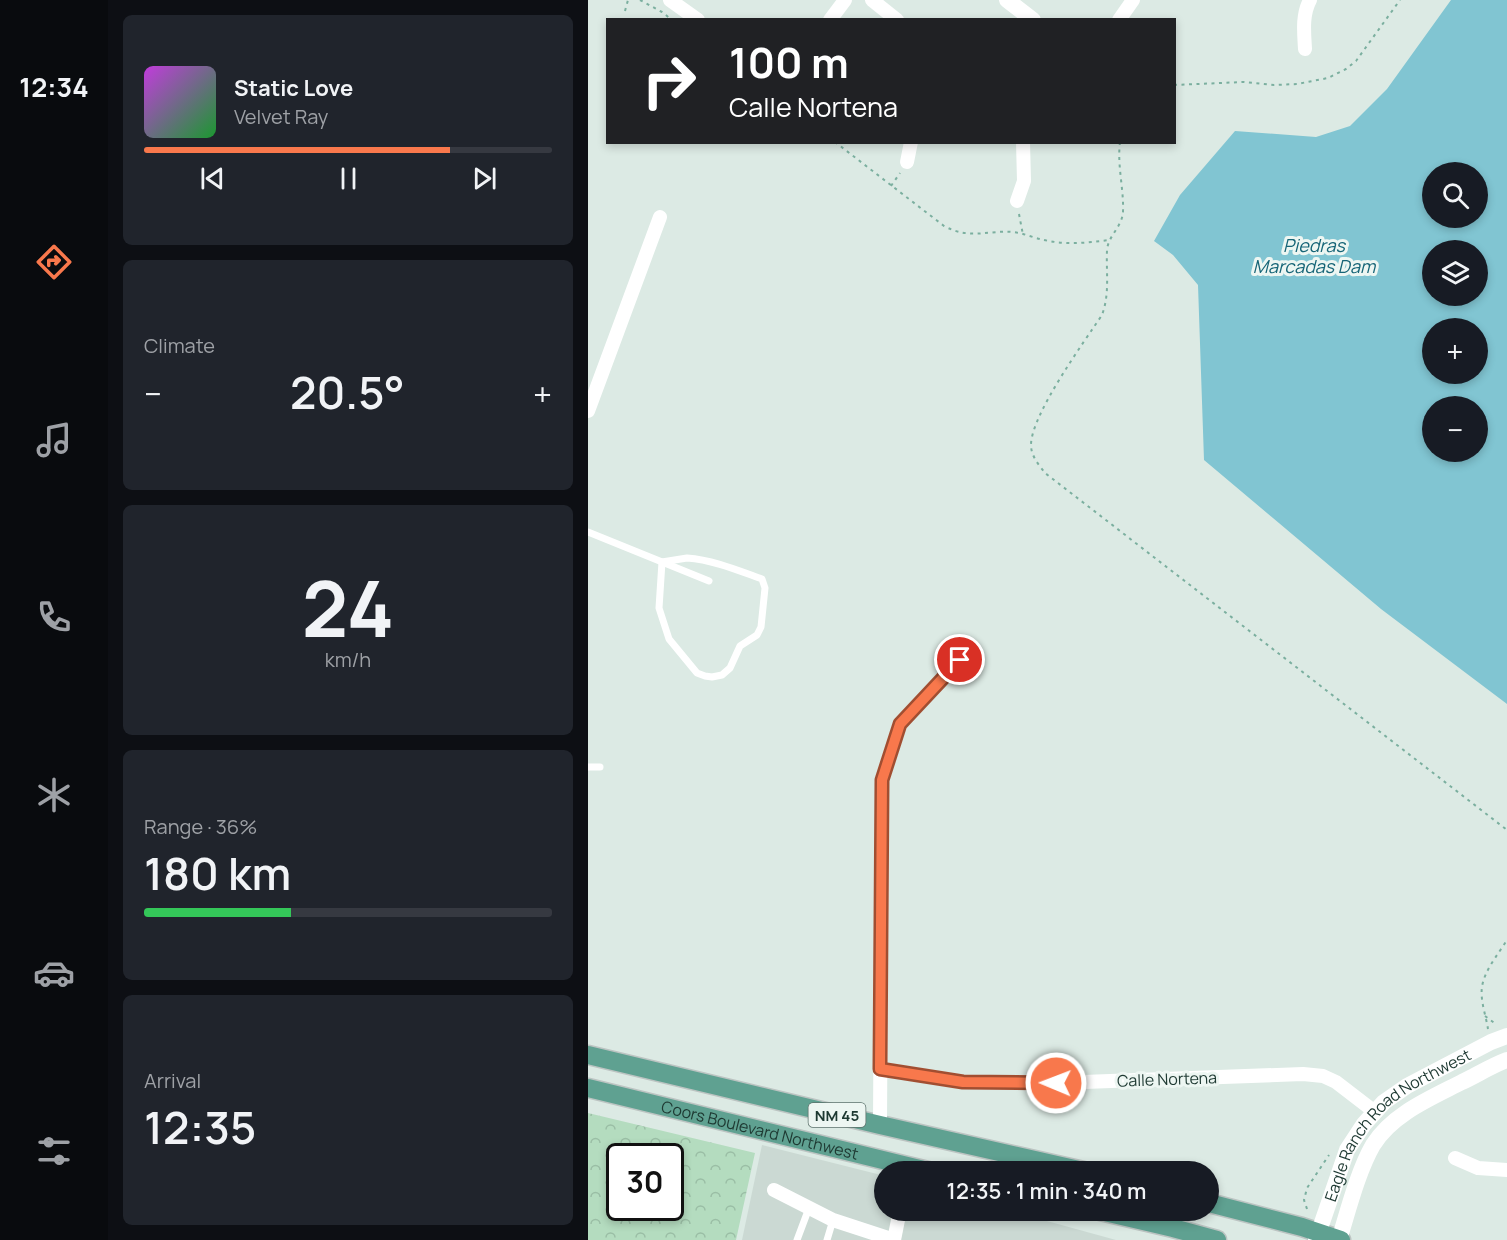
<!DOCTYPE html>
<html lang="en">
<head>
<meta charset="utf-8">
<style>
  body { margin:0; font-family:Manrope,sans-serif; background:#20242c; color:#f1f3f6; height:100vh; display:flex; flex-direction:column; font-size:22px; white-space:nowrap }
  * { box-sizing:border-box; margin:0 }
  p { font-size:20px; color:#9ea1a6 }
  .icon { flex:none; width:33px; height:33px; fill:none; stroke:currentColor; stroke-width:2; stroke-linecap:round; stroke-linejoin:round }
  .map { position:relative; flex:1; overflow:hidden }
  .panel { display:flex; flex-direction:column; gap:15px; padding:15px; background:#0d0f14; width:480px }
  .panel>* { flex:none }
  .banner { position:absolute; left:18px; top:18px; width:570px; height:126px; border-radius:0px; box-shadow:0 3px 9px #0003; background:#202124; color:#fff; overflow:hidden }
  .tools { position:absolute; left:834px; top:162px; display:grid; gap:12px }
  .tools a { display:grid; place-items:center; width:66px; height:66px; border-radius:50%; background:#171b24; box-shadow:0 3px 9px #0003; font-size:30px }
  .speed { position:absolute; left:18px; top:1143px; display:flex; gap:12px; font-size:30px; font-weight:700; text-align:center }
  .speed>* { display:grid; place-content:center; width:78px; height:78px; border-radius:50%; background:#171b24; box-shadow:0 3px 9px #0003; line-height:1 }
  .speed .limit { border:3px solid #111; border-radius:9px; background:#fff; color:#111 }
  .pin { position:absolute; display:grid; place-items:center; width:51px; height:51px; color:#fff; margin:-26px; border:3px solid #fff; border-radius:50%; box-shadow:0 2px 6px #0007 }
  .me { position:absolute; width:66px; margin:-33px; rotate:271deg; stroke-linejoin:round; filter:drop-shadow(0 0 4px #0008) }
  .turn { display:flex; align-items:center; gap:21px; height:126px; padding:0 24px; font-size:27px }
  .turn .icon { width:78px; height:78px; stroke-width:2.5 }
  .turn b { display:block; font-size:42px; line-height:51px }
  .big { font-size:45px; font-weight:600; line-height:1.1 }
  .panel .card { flex:1; display:flex; flex-direction:column; justify-content:center; gap:9px; min-width:0; padding:0 21px; border-radius:9px; background:#20242c }
  .panel .dial { align-items:center; gap:0 }
  .dial b { font-size:78px; line-height:1 }
  .song { display:flex; align-items:center; gap:18px }
  .cover { width:72px; height:72px; border-radius:9px; background:linear-gradient(135deg,hsl(290 70% 55%),hsl(130 70% 35%)) }
  .played { height:6px; border-radius:3px; background:linear-gradient(90deg,#f8784c 75%,#363941 75%) }
  .keys { display:flex; justify-content:space-around; direction:ltr }
  .heat { display:flex; justify-content:space-between; align-items:center; font-size:33px; direction:ltr }
  .charge { height:9px; border-radius:4px; background:linear-gradient(90deg,#34c759 36%,#363941 0) }
  .trip { position:absolute; left:286px; top:1161px; width:345px; height:60px; border-radius:30px; background:#171b24; box-shadow:0 3px 9px #0003; font-weight:600; line-height:60px; text-align:center }
  main { display:flex; flex:1; min-height:0 }
  .tabs { display:flex; flex-direction:column; width:108px; justify-content:space-around; align-items:center; background:#090b0e; color:#9ea1a6 }
  .tabs .icon { width:42px; height:42px }
  .tabs .selected { color:#f8784c }
  .tabs b { font-size:27px; color:#f1f3f6 }
  .map>svg:first-child { display:block }
  .built { fill:#cbd9d3 }
  .park { fill:url(#park-crowns); fill-rule:evenodd }
  .water { fill:#81c5d2; fill-rule:evenodd }
  .lines { fill:none; stroke-linecap:round; stroke-linejoin:round }
  .primary-casing { stroke:#bcc4c2; stroke-width:21 }
  .path { stroke:#7baf9f; stroke-width:2; stroke-dasharray:3 4.5; stroke-linecap:butt }
  .service { stroke:#fff; stroke-width:7 }
  .minor { stroke:#fff; stroke-width:14 }
  .tertiary { stroke:#fff; stroke-width:16 }
  .primary { stroke:#5fa191; stroke-width:18 }
  .route-casing { stroke:#a14e31; stroke-width:15 }
  .route { stroke:#f8784c; stroke-width:10 }
  .labels { text-anchor:middle; dominant-baseline:central; stroke-width:6; stroke-linejoin:round; paint-order:stroke }
  .shield { fill:#edf6f2; stroke:#5c726c; stroke-width:1.5 }
  .shield-label { font-size:15px; font-weight:bold; fill:#1e3932 }
  .street-label { font-size:16px; fill:#1e3932; stroke:#edf6f2 }
  .water-label { font-size:18px; font-style:italic; fill:#166577; stroke:#edf6f2 }
</style>
</head>
<body>
<main>
<nav class="tabs">
<b>12:34</b>
<svg class="icon selected" aria-label="directions" viewBox="0 0 24 24"><path d="M12 3l9 9-9 9-9-9zM9 14v-3h6M13 9l2 2-2 2"/></svg>
<svg class="icon" aria-label="music" viewBox="0 0 24 24"><path d="M9 18V5l10-2v13"/><circle cx="6" cy="18" r="3"/><circle cx="16" cy="16" r="3"/></svg>
<svg class="icon" aria-label="phone" viewBox="0 0 24 24"><path d="M5 4h4l2 5-3 2q2 4 5 5l2-3 5 2v4C11 20 4 13 5 4z"/></svg>
<svg class="icon" aria-label="climate" viewBox="0 0 24 24"><path d="M12 3v18M4 7l16 10M4 17L20 7"/></svg>
<svg class="icon" aria-label="car" viewBox="0 0 24 24"><path d="M5 17H2v-5l4-1 3-4h7l3 4 3 1v5h-3M9 17h6M6 11h13"/><circle cx="7" cy="17" r="2"/><circle cx="17" cy="17" r="2"/></svg>
<svg class="icon" aria-label="filters" viewBox="0 0 24 24"><path d="M4 7h16M4 17h16"/><circle cx="9" cy="7" r="2"/><circle cx="15" cy="17" r="2"/></svg>
</nav>
<section class="panel">
<div class="card">
<div class="song"><i class="cover"></i><div><b>Static Love</b><p>Velvet Ray</p></div></div>
<div class="played"></div>
<div class="keys"><svg class="icon" aria-label="previous" viewBox="0 0 24 24"><path d="M18 5L8 12l10 7zM5 5v14"/></svg><svg class="icon" aria-label="pause" viewBox="0 0 24 24"><path d="M8 5v14M16 5v14"/></svg><svg class="icon" aria-label="next" viewBox="0 0 24 24"><path d="M6 5l10 7-10 7zM19 5v14"/></svg></div>
</div>
<div class="card"><p>Climate</p>
<div class="heat"><a>−</a><b class="big">20.5°</b><a>+</a></div>
</div>
<div class="card dial"><b>24</b><p>km/h</p></div>
<div class="card"><p>Range · 36%</p><b class="big">180 km</b><div class="charge"></div></div>
<div class="card"><p>Arrival</p><b class="big">12:35</b></div>
</section>
<div class="map">
<svg width="919" height="1240" viewBox="0 0 919 1240">
  <defs>
    <pattern id="park-crowns" width="20" height="18" patternUnits="userSpaceOnUse" patternTransform="scale(1.5)"><rect width="20" height="18" fill="#b4dcbf"/><path d="M2 6a3 3 0 1 1 6 0M12 15a3 3 0 1 1 6 0" fill="none" stroke="#9abea5"/></pattern>
  </defs>
  <rect width="100%" height="100%" fill="#dceae4"/>
  <path class="built" d="M174 1145 297 1176V1210L423 1211 528 1240H154Z"/>
  <path class="park" d="M0 1113 167 1153 148 1240H0ZM32 1156H82V1208H32Z"/>
  <path class="water" d="M863 0H919V704L793 609 616 460 610 285 585 255 566 241 592 195 647 131 728 137 762 126 799 89ZM890 172V218H844V172ZM890 250V296H844V250ZM890 328V374H844V328ZM890 406V452H844V406Z"/>
  <g class="lines">
    <g class="primary-casing">
      <g id="primary">
        <path d="M0 1055 292 1125 500 1172"/>
        <path id="s2" d="M0 1088 344 1172"/>
        <path d="M621 1203 714 1227 753 1240"/>
        <path d="M508 1210 585 1228 629 1240"/>
      </g>
    </g>
    <g class="path">
      <path d="M52 0 74 12 84 20"/>
      <path d="M37 11 40 0"/>
      <path d="M586 85 656 82 686 85 709 84 740 78 758 69 768 61 812 0"/>
      <path d="M247 142 356 226C382 240 399 230 425 232 435 233 446 238 456 240 478 245 499 243 521 240"/>
      <path d="M532 142C529 166 536 189 535 212 534 227 520 236 519 250 518 273 522 293 514 315 496 342 443 415 443 445 443 456 451 465 457 473L919 830"/>
      <path d="M303 186 312 173"/>
      <path d="M431 214 435 235"/>
      <path d="M897 1016 909 1025"/>
      <path d="M900 1029C898 1016 892 1000 894 987 896 971 911 953 919 940"/>
      <path d="M719 1209 716 1200 719 1188 741 1155"/>
    </g>
    <g class="service">
      <path d="M0 532 121 581"/>
      <path d="M99 558C125 560 149 570 174 579L177 588 173 627 169 635 152 646 142 668 134 675 124 677 117 676 109 673 81 639 71 608 74 562Z"/>
      <path d="M0 767H12"/>
      <path d="M209 1240 221 1208"/>
      <path d="M239 1240 245 1220"/>
    </g>
    <g class="minor">
      <path d="M82 0 110 20"/>
      <path d="M284 0 309 20"/>
      <path d="M242 20 257 0"/>
      <path d="M531 20 545 0"/>
      <path d="M717 49C716 32 714 15 722 0"/>
      <path d="M319 162 323 142"/>
      <path d="M429 201 436 181 435 142"/>
      <path d="M0 411 72 217"/>
      <path d="M292 1069 375 1082 468 1083 715 1074 735 1076 748 1082 787 1112"/>
      <path d="M292 1125 294 780 312 724 372 660"/>
      <path d="M867 1158 890 1168 919 1170"/>
      <path d="M186 1190 245 1220 306 1240"/>
      <path d="M306 1240 312 1210"/>
    </g>
    <g class="tertiary">
      <path d="M419 0 445 20"/>
      <path id="s1" d="M728 1240 759 1150 776 1124 796 1102 819 1086 903 1042 919 1036"/>
      <path d="M751 1240C760 1211 770 1171 785 1145 804 1114 843 1098 874 1082 889 1075 903 1066 919 1060"/>
    </g>
    <use href="#primary" class="primary"/>
  </g>
  <g class="lines">
    <g class="route-casing">
      <path id="route" d="M372 660 312 724 294 780 292 1069 375 1082 468 1083"/>
    </g>
    <use href="#route" class="route"/>
  </g>
  <g class="labels">
    <rect class="shield" x="220.5" y="1103" width="57" height="24" rx="4.5"/>
    <g class="shield-label">
      <text x="249" y="1115">NM 45</text>
    </g>
    <g class="street-label">
      <text transform="translate(579 1079) rotate(-2)">Calle Nortena</text>
      <text stroke="none"><textPath href="#s2" startOffset="177">Coors Boulevard Northwest</textPath></text>
      <text stroke="none"><textPath href="#s1" startOffset="148">Eagle Ranch Road Northwest</textPath></text>
    </g>
    <g class="water-label">
      <text x="726" y="245">Piedras<tspan x="726" dy="21">Marcadas Dam</tspan></text>
    </g>
  </g>
</svg>
<div class="tools">
<a><svg class="icon" aria-label="search" viewBox="0 0 24 24"><circle cx="10" cy="10" r="6"/><path d="M15 15l6 6"/></svg></a>
<a><svg class="icon" aria-label="layers" viewBox="0 0 24 24"><path d="M12 4l9 5-9 5-9-5zM3 14l9 5 9-5"/></svg></a>
<a>+</a>
<a>−</a>
</div>
<div class="speed"><div class="limit">30</div></div>
<div class="pin" style="left:372px;top:660px;background:#d93025"><svg class="icon" aria-label="arrive" viewBox="0 0 24 24"><path d="M6 21V4h12l-3 4 3 4H6"/></svg></div>
<svg class="me" style="left:468px;top:1083px" viewBox="-20 -20 40 40"><circle r="17" fill="#f8784c" stroke="#fff" stroke-width="3"/><path d="M0-11L8 9 0 5-8 9z" fill="#fff"/></svg>
<div class="trip">12:35 · 1 min · 340 m</div>
<div class="banner">
<div class="turn"><svg class="icon" aria-label="right" viewBox="0 0 24 24"><path d="M7 20v-9h11M14 6l5 5-5 5"/></svg><div><b>100 m</b>Calle Nortena</div></div>
</div>
</div>
</main>
</body>
</html>
